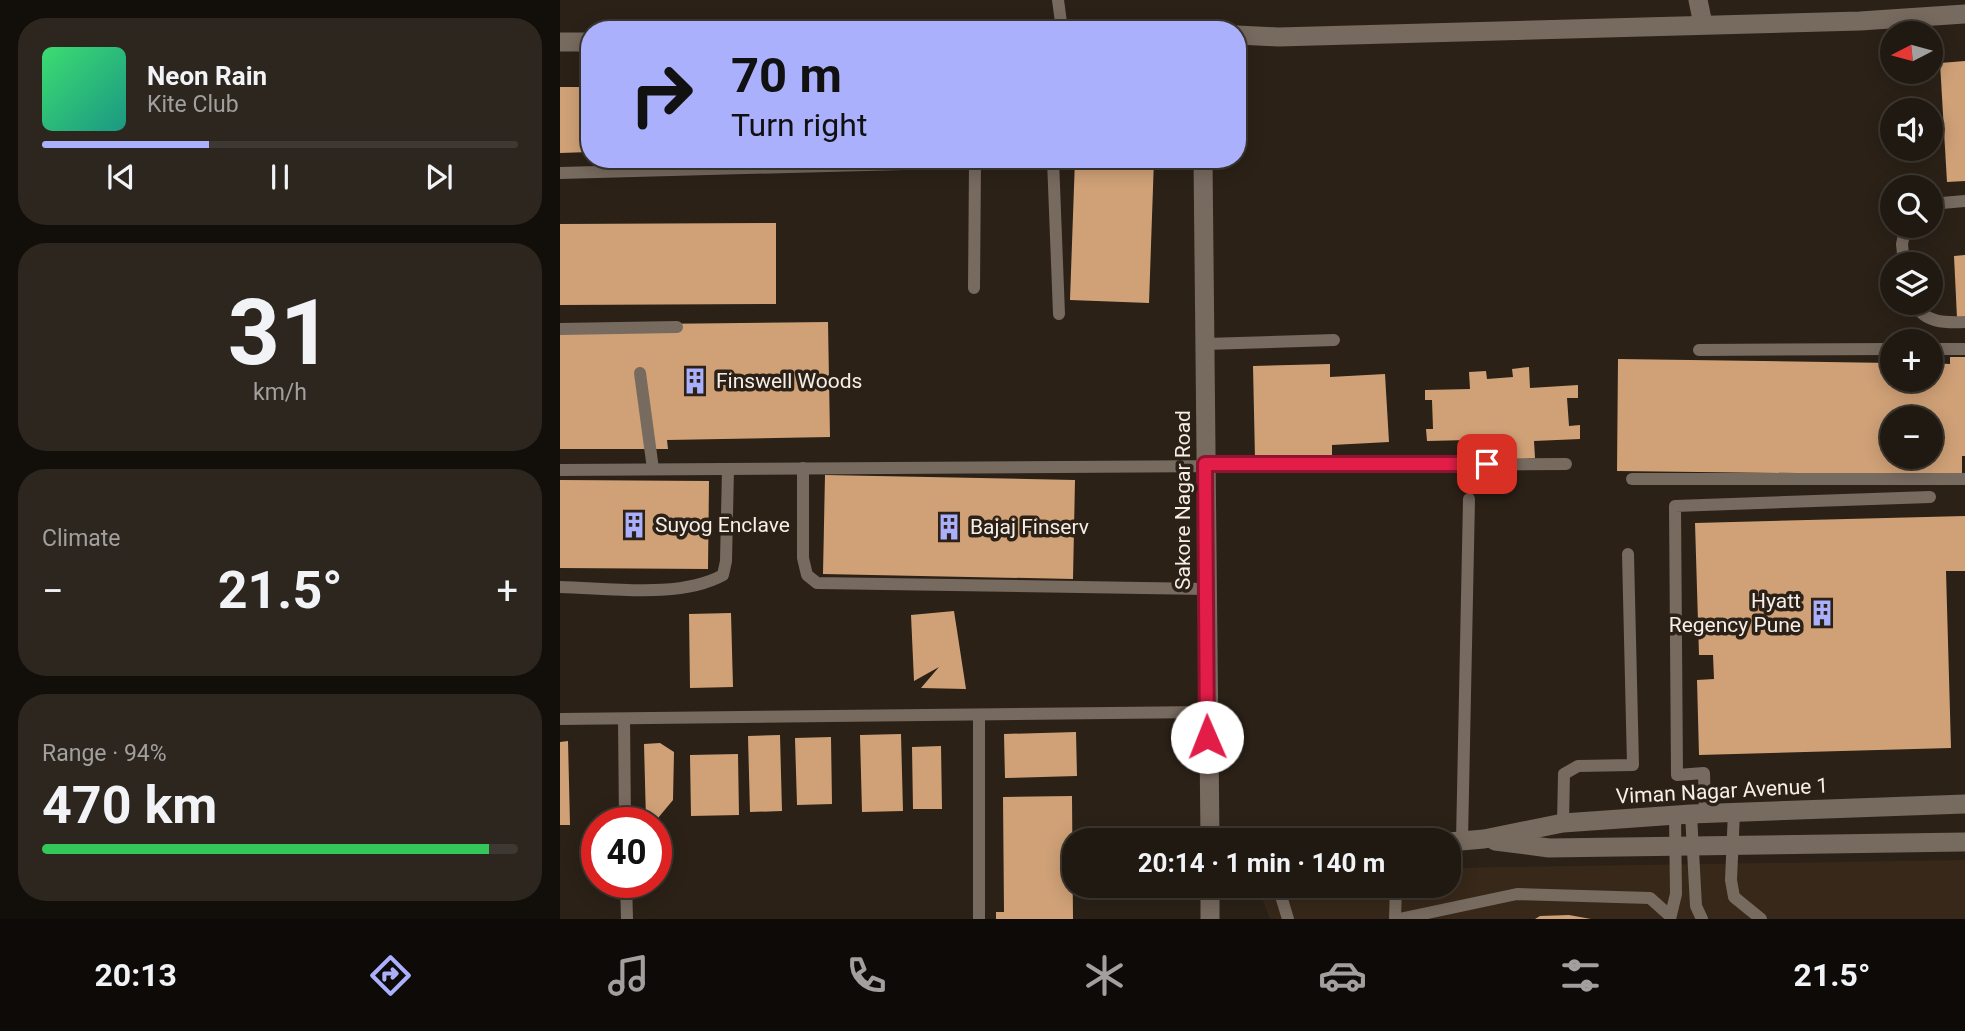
<!DOCTYPE html>
<html lang="en">
<head>
<meta charset="utf-8">
<style>
  body { margin:0; font-family:Roboto,sans-serif; background:#2d261f; color:#f1f3f6; height:100vh; display:flex; flex-direction:column; font-size:26px; white-space:nowrap }
  * { box-sizing:border-box; margin:0 }
  p { font-size:23px; color:#a2a09f }
  .icon { flex:none; width:38px; height:38px; fill:none; stroke:currentColor; stroke-width:2; stroke-linecap:round; stroke-linejoin:round }
  .map { position:relative; flex:1; overflow:hidden }
  .panel { display:flex; flex-direction:column; gap:18px; padding:18px; background:#120e09; width:560px }
  .panel>* { flex:none }
  .banner { position:absolute; left:21px; top:21px; width:665px; height:147px; border-radius:28px; box-shadow:0 4px 18px #0003,0 0 0 2px #3d3831; background:#aab0fb; color:#111; overflow:hidden }
  .needle { width:46px; rotate:264deg }
  .fabs { position:absolute; left:1320px; top:21px; display:grid; gap:14px }
  .fabs a { display:grid; place-items:center; width:63px; height:63px; border-radius:50%; background:#201911; box-shadow:0 4px 18px #0003,0 0 0 2px #3d3831; font-size:35px }
  .speed { position:absolute; left:21px; top:807px; display:flex; gap:14px; font-size:35px; font-weight:700; text-align:center }
  .speed>* { display:grid; place-content:center; width:91px; height:91px; border-radius:50%; background:#201911; box-shadow:0 4px 18px #0003,0 0 0 2px #3d3831; line-height:1 }
  .speed .limit { border:10px solid #d22; background:#fff; color:#111 }
  .pin { position:absolute; display:grid; place-items:center; width:60px; height:60px; color:#fff; margin:-30px; border-radius:14px; box-shadow:0 4px 10px #0006 }
  .me { position:absolute; width:77px; margin:-38px; rotate:359deg; stroke-linejoin:round; filter:drop-shadow(0 0 5px #0008) }
  .turn { display:flex; align-items:center; gap:24px; height:147px; padding:0 35px; font-size:32px }
  .turn .icon { width:91px; height:91px; stroke-width:2.5 }
  .turn b { display:block; font-size:49px; line-height:60px }
  .big { font-size:52px; font-weight:700; line-height:1.1 }
  .panel .tile { flex:1; display:flex; flex-direction:column; justify-content:center; gap:10px; min-width:0; padding:0 24px; border-radius:28px; background:#2d261f }
  .panel .dial { align-items:center; gap:0 }
  .dial b { font-size:91px; line-height:1 }
  .song { display:flex; align-items:center; gap:21px }
  .cover { width:84px; height:84px; border-radius:10px; background:linear-gradient(135deg,hsl(140 70% 55%),hsl(170 70% 35%)) }
  .played { height:7px; border-radius:4px; background:linear-gradient(90deg,#aab0fb 35%,#3d3831 35%) }
  .keys { display:flex; justify-content:space-around; direction:ltr }
  .heat { display:flex; justify-content:space-between; align-items:center; font-size:38px; direction:ltr }
  .charge { height:10px; border-radius:5px; background:linear-gradient(90deg,#34c759 94%,#3d3831 0) }
  .trip { position:absolute; left:502px; top:828px; width:399px; height:70px; border-radius:28px; background:#201911; box-shadow:0 4px 18px #0003,0 0 0 2px #3d3831; font-weight:700; line-height:70px; text-align:center }
  .menu { display:flex; height:112px; justify-content:space-around; align-items:center; background:#0d0a07; color:#a2a09f }
  .menu .icon { width:49px; height:49px }
  .menu .on { color:#aab0fb }
  .menu b { font-size:32px; color:#f1f3f6 }
  main { display:flex; flex:1; min-height:0 }
  .map>svg:first-child { display:block }
  .built { fill:#372819 }
  .building { fill:#d0a177; fill-rule:evenodd }
  .lines { fill:none; stroke-linecap:round; stroke-linejoin:round }
  .service { stroke:#776a5f; stroke-width:12 }
  .minor { stroke:#776a5f; stroke-width:19 }
  .tertiary { stroke:#776a5f; stroke-width:19 }
  .route-casing { stroke:#92132f; stroke-width:18 }
  .route { stroke:#e11d48; stroke-width:12 }
  .labels { text-anchor:middle; dominant-baseline:central; stroke-width:7; stroke-linejoin:round; paint-order:stroke }
  .poi-label { font-size:21px; fill:#f6eee7; stroke:#2b2117; text-anchor:start }
  .street-label { font-size:21px; fill:#f6eee7; stroke:#2b2117 }
</style>
</head>
<body>
<main>
<section class="panel">
<div class="tile">
<div class="song"><i class="cover"></i><div><b>Neon Rain</b><p>Kite Club</p></div></div>
<div class="played"></div>
<div class="keys"><svg class="icon" aria-label="previous" viewBox="0 0 24 24"><path d="M18 5L8 12l10 7zM5 5v14"/></svg><svg class="icon" aria-label="pause" viewBox="0 0 24 24"><path d="M8 5v14M16 5v14"/></svg><svg class="icon" aria-label="next" viewBox="0 0 24 24"><path d="M6 5l10 7-10 7zM19 5v14"/></svg></div>
</div>
<div class="tile dial"><b>31</b><p>km/h</p></div>
<div class="tile"><p>Climate</p>
<div class="heat"><a>−</a><b class="big">21.5°</b><a>+</a></div>
</div>
<div class="tile"><p>Range · 94%</p><b class="big">470 km</b><div class="charge"></div></div>
</section>
<div class="map">
<svg width="1405" height="919" viewBox="0 0 1405 919">
  <rect width="100%" height="100%" fill="#2b2117"/>
  <path class="built" d="M1405 860V919H710L697 886H889V868Z"/>
  <g class="building">
    <path d="M1405 61V181L1387 182 1380 63Z"/>
    <path d="M0 87H30V152L0 153Z"/>
    <path d="M515 159H594L589 303 510 300Z"/>
    <path d="M216 223V304L0 305V224Z"/>
    <path d="M1405 255V317L1397 318 1394 256Z"/>
    <path d="M268 322 270 437 107 440 108 449H0V325Z"/>
    <path d="M1390 357H1405V456H1402V475L1057 471 1058 359 1332 363V380H1370V363L1390 364ZM1332 418H1370V457H1332Z"/>
    <path d="M770 364V377L825 374 829 442 772 445V457L695 459 693 366Z"/>
    <path d="M969 367 970 388 1018 385V398H1007L1009 426 1020 425V439L974 441 975 458 953 460 952 449 928 450 929 461 911 462 909 440 867 441 866 429H873L872 400H865V390L910 389 909 372 926 371 927 379 953 377 952 369Z"/>
    <path d="M265 475 515 480 513 579 263 574Z"/>
    <path d="M0 480 149 481 148 569 0 568Z"/>
    <path d="M1405 516V571H1386L1391 748 1139 755 1137 680 1154 679 1153 655H1139L1135 523Z"/>
    <path d="M394 611 406 689 361 688 379 667 354 681 351 615Z"/>
    <path d="M171 613 173 687 130 688 129 614Z"/>
    <path d="M516 732 517 776 445 778 444 734Z"/>
    <path d="M341 734 343 811 302 812 300 735Z"/>
    <path d="M220 735 222 811 190 812 188 736Z"/>
    <path d="M271 737 272 804 237 805 235 738Z"/>
    <path d="M8 741 10 825H0V742Z"/>
    <path d="M100 743 114 752 113 800 98 818 86 820 84 744Z"/>
    <path d="M381 746 382 809H353L352 747Z"/>
    <path d="M178 754 179 815 131 816 130 755Z"/>
    <path d="M512 796 513 919H436V912H444L443 797Z"/>
    <path d="M1009 915 1031 919H975L980 916Z"/>
  </g>
  <g class="lines">
    <g class="service">
      <path d="M498 0 502 30"/>
      <path d="M0 173 493 160 499 314"/>
      <path d="M1370 204 1405 201"/>
      <path d="M1344 264 1342 244 1346 226"/>
      <path d="M414 288 415 162"/>
      <path d="M1355 303C1363 323 1386 323 1405 322"/>
      <path d="M0 329 117 327"/>
      <path d="M645 344 774 340"/>
      <path d="M1370 349H1405"/>
      <path d="M1139 350 1332 349"/>
      <path d="M80 373 93 469"/>
      <path d="M243 468V558L247 575 257 583 646 589"/>
      <path d="M0 470 1006 464"/>
      <path d="M1072 479H1405"/>
      <path d="M0 587C49 588 120 599 163 575L166 561 168 469"/>
      <path d="M0 719 646 712"/>
      <path d="M64 719 65 822"/>
      <path d="M1174 812 1171 880 1174 897 1201 919"/>
      <path d="M1145 813 1144 773 1117 775 1115 506 1370 497"/>
      <path d="M1131 814 1136 906 1142 919"/>
      <path d="M1003 823 1004 774 1018 766 1073 765 1068 554"/>
      <path d="M902 841 909 499"/>
      <path d="M66 882 67 919"/>
      <path d="M718 886 728 919"/>
      <path d="M419 919V716"/>
      <path d="M835 919 836 886"/>
      <path d="M839 919 957 894 1090 898 1110 916"/>
      <path d="M1110 919 1116 894 1115 816"/>
    </g>
    <path class="minor" d="M1138 0 1143 24"/>
    <g class="tertiary">
      <path d="M677 35 718 37 1300 21 1405 14"/>
      <path d="M0 42H30"/>
      <path d="M643 159 650 840"/>
      <path d="M935 841 989 848 1405 842"/>
      <path d="M889 842 924 839 1003 823 1131 814 1405 804"/>
      <path d="M650 919V886"/>
    </g>
  </g>
  <g class="lines">
    <g class="route-casing">
      <path id="route" d="M647 737 645 464H927"/>
    </g>
    <use href="#route" class="route"/>
  </g>
  <defs>
    <g id="building-bare" transform="scale(2.1)"><path d="M-4-6H4V6H1V3H-1V6H-4ZM-2.5-4.3h1.7v1.8h-1.7ZM.8-4.3h1.7v1.8H.8ZM-2.5-1h1.7V.8h-1.7ZM.8-1h1.7V.8H.8Z" fill="#aab0fb" stroke="#2b2117" stroke-width="2.5" paint-order="stroke"/></g>
  </defs>
  <g fill-rule="evenodd">
    <use href="#building-bare" x="135" y="381"/>
    <use href="#building-bare" x="74" y="525"/>
    <use href="#building-bare" x="389" y="527"/>
    <use href="#building-bare" x="1262" y="613"/>
  </g>
  <g class="labels">
    <g class="poi-label">
      <text x="156" y="381">Finswell Woods</text>
      <text x="95" y="525">Suyog Enclave</text>
      <text x="410" y="527">Bajaj Finserv</text>
      <text x="1241" y="601" text-anchor="end">Hyatt<tspan x="1241" dy="24">Regency Pune</tspan></text>
    </g>
    <g class="street-label">
      <text transform="translate(623 500) rotate(-90)">Sakore Nagar Road</text>
      <text transform="translate(1162 791) rotate(-3)">Viman Nagar Avenue 1</text>
    </g>
  </g>
</svg>
<div class="fabs">
<a><svg class="needle" viewBox="-14 -14 28 28"><path d="M0-13l5 13h-10z" fill="#e53935"/><path d="M0 13l5-13h-10z" fill="#a2a09f"/></svg></a>
<a><svg class="icon" aria-label="sound" viewBox="0 0 24 24"><path d="M4 9h4l5-4v14l-5-4H4zM17 9q2 3 0 6"/></svg></a>
<a><svg class="icon" aria-label="search" viewBox="0 0 24 24"><circle cx="10" cy="10" r="6"/><path d="M15 15l6 6"/></svg></a>
<a><svg class="icon" aria-label="layers" viewBox="0 0 24 24"><path d="M12 4l9 5-9 5-9-5zM3 14l9 5 9-5"/></svg></a>
<a>+</a>
<a>−</a>
</div>
<div class="speed"><div class="limit">40</div></div>
<div class="pin" style="left:927px;top:464px;background:#d93025"><svg class="icon" aria-label="arrive" viewBox="0 0 24 24"><path d="M6 21V4h12l-3 4 3 4H6"/></svg></div>
<svg class="me" style="left:647px;top:737px" viewBox="-20 -20 40 40"><circle r="19" fill="#fff"/><path d="M0-13L10 11 0 6-10 11z" fill="#e11d48"/></svg>
<div class="trip">20:14 · 1 min · 140 m</div>
<div class="banner">
<div class="turn"><svg class="icon" aria-label="right" viewBox="0 0 24 24"><path d="M7 20v-9h11M14 6l5 5-5 5"/></svg><div><b>70 m</b>Turn right</div></div>
</div>
</div>
</main>
<nav class="menu">
<b>20:13</b>
<svg class="icon on" aria-label="directions" viewBox="0 0 24 24"><path d="M12 3l9 9-9 9-9-9zM9 14v-3h6M13 9l2 2-2 2"/></svg>
<svg class="icon" aria-label="music" viewBox="0 0 24 24"><path d="M9 18V5l10-2v13"/><circle cx="6" cy="18" r="3"/><circle cx="16" cy="16" r="3"/></svg>
<svg class="icon" aria-label="phone" viewBox="0 0 24 24"><path d="M5 4h4l2 5-3 2q2 4 5 5l2-3 5 2v4C11 20 4 13 5 4z"/></svg>
<svg class="icon" aria-label="climate" viewBox="0 0 24 24"><path d="M12 3v18M4 7l16 10M4 17L20 7"/></svg>
<svg class="icon" aria-label="car" viewBox="0 0 24 24"><path d="M5 17H2v-5l4-1 3-4h7l3 4 3 1v5h-3M9 17h6M6 11h13"/><circle cx="7" cy="17" r="2"/><circle cx="17" cy="17" r="2"/></svg>
<svg class="icon" aria-label="filters" viewBox="0 0 24 24"><path d="M4 7h16M4 17h16"/><circle cx="9" cy="7" r="2"/><circle cx="15" cy="17" r="2"/></svg>
<b>21.5°</b>
</nav>
</body>
</html>
